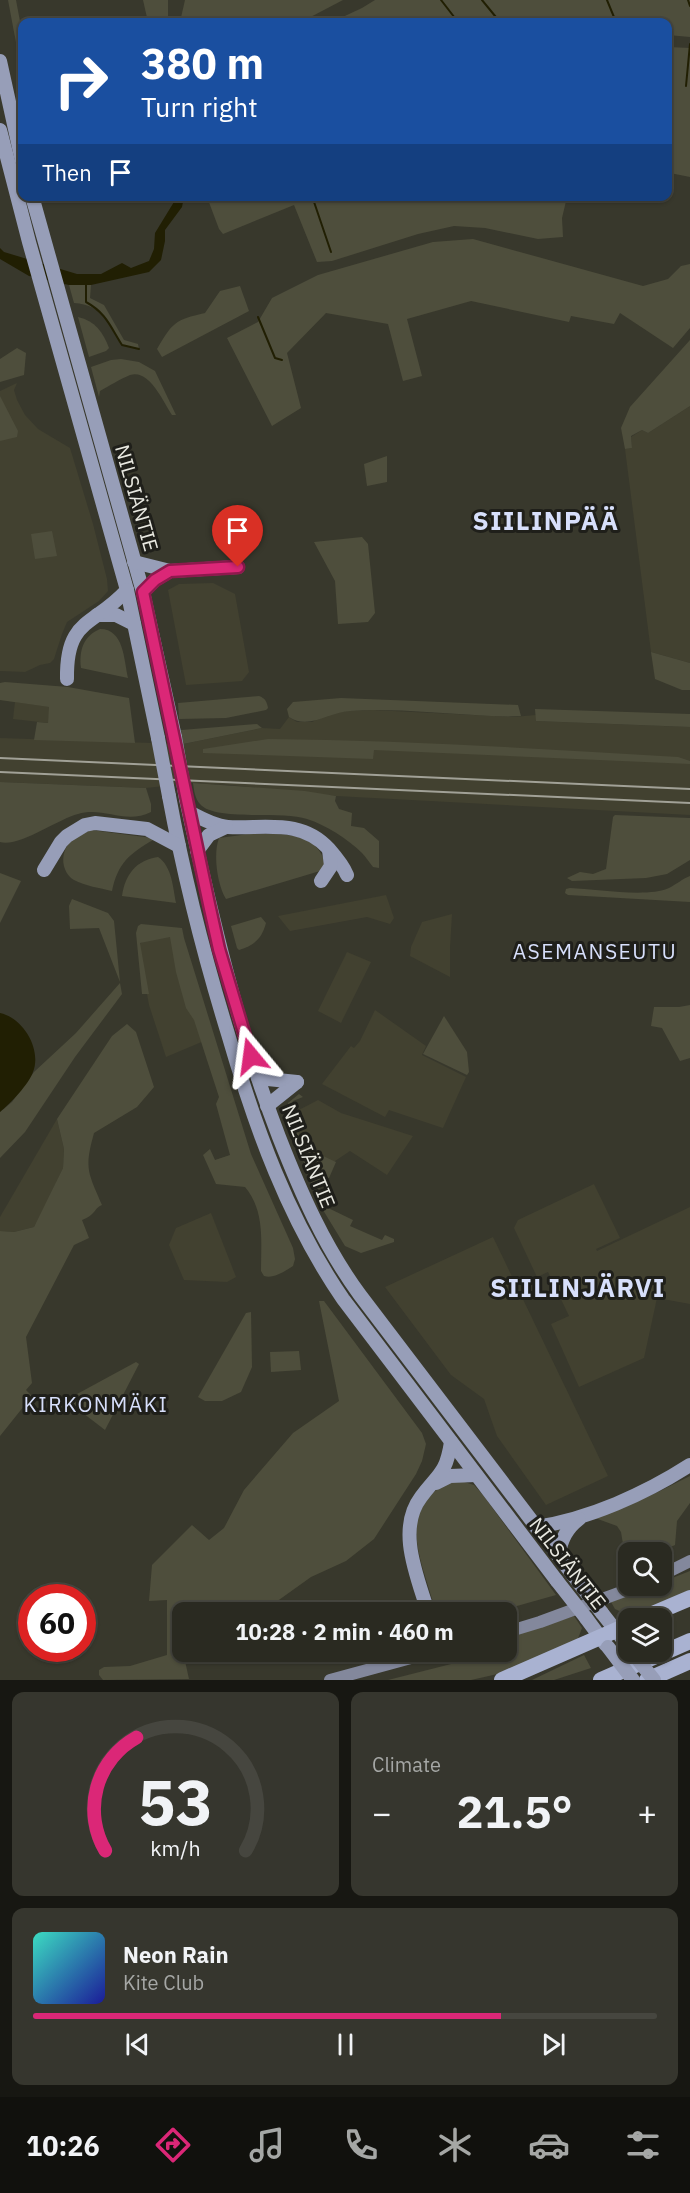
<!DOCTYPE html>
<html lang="en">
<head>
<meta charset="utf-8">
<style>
  body { margin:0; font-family:"IBM Plex Sans",sans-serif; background:#36362e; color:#f1f3f6; height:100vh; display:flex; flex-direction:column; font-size:22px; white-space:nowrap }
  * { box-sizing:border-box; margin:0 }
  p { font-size:20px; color:#a5a7a5 }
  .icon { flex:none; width:33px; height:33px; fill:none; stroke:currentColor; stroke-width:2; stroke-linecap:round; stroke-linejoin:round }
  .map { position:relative; height:1680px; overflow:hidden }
  .drawer { display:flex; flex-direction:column; gap:12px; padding:12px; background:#171712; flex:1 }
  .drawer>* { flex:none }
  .banner { position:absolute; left:18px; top:18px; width:654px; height:183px; border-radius:12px; box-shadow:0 2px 4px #0004,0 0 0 2px #46463f; background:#1a4fa0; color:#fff; overflow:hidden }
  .tools { position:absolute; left:618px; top:1542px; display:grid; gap:12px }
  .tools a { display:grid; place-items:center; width:54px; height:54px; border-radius:12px; background:#2a2a21; box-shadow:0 2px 4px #0004,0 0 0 2px #46463f; font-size:30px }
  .speed { position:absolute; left:18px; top:1584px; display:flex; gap:12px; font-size:30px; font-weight:700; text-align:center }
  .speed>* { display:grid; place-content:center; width:78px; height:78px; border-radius:50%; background:#2a2a21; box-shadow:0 2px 4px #0004,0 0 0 2px #46463f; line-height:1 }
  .speed .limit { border:9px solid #d22; background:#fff; color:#111 }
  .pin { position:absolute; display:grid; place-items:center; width:51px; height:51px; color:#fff; margin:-62px -26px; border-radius:50% 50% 50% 0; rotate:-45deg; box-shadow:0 0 6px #0007 }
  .pin .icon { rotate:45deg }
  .me { position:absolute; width:66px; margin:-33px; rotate:344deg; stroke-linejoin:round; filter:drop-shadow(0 0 4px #0008) }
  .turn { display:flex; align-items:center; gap:21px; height:126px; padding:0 24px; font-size:27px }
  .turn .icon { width:78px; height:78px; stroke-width:2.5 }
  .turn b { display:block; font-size:42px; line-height:51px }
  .then { display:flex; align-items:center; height:57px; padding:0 24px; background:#0003; gap:12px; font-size:22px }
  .big { font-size:45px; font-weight:800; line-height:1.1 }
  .drawer .widget { flex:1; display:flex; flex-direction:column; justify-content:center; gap:9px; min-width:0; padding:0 21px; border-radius:12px; background:#36362e }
  .drawer .dial { align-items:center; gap:0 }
  .dial svg { height:156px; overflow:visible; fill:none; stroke:#46463f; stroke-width:7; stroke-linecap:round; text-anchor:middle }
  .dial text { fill:#f1f3f6; stroke:none }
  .song { display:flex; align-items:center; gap:18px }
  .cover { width:72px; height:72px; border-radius:9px; background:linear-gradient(135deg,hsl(170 70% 55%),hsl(240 70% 35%)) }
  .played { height:6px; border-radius:3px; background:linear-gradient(90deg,#db2777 75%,#46463f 75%) }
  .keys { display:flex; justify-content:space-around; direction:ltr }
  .heat { display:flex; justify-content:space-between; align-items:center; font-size:33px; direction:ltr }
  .drawer .tiles { flex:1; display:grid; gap:12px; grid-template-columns:1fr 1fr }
  .widget:last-child { grid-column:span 2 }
  .trip { position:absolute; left:172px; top:1602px; width:345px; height:60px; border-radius:12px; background:#2a2a21; box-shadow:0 2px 4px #0004,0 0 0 2px #46463f; font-weight:800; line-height:60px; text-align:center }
  .dock { display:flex; height:96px; justify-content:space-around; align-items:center; background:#11110d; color:#a5a7a5 }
  .dock .icon { width:42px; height:42px }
  .dock .selected { color:#db2777 }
  .dock b { font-size:27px; color:#f1f3f6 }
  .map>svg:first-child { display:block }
  .built { fill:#424130 }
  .green { fill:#4e4e3c }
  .water { fill:#211f03 }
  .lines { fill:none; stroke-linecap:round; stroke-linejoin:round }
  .stream { stroke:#211f03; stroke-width:2 }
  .secondary { stroke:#83889c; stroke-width:12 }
  .primary { stroke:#979eb8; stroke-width:14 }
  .highway { stroke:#a9b2d1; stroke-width:16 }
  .rail { stroke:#a1a197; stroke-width:2 }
  .primary-bridge { stroke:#979eb8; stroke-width:14 }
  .route-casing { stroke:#8e194d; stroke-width:15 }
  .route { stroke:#db2777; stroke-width:10 }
  .labels { text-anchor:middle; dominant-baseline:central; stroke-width:6; stroke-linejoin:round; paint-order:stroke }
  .street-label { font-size:20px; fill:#e9e9e1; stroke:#1f1f1a }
  .neighbourhood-label { font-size:21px; letter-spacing:1.5px; fill:#d7dffb; stroke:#1f1f1a }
  .district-label { font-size:26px; font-weight:bold; letter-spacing:1.5px; fill:#d7dffb; stroke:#1f1f1a }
</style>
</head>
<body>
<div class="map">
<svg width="690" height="1680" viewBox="0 0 690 1680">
  <rect width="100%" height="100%" fill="#38382c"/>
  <g class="built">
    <path d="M17 383 14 390 17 400 25 415 38 429 70 448 93 524 107 579 108 591 99 601 67 622 62 634 54 659 50 663 40 665 25 672 0 671V391Z"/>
    <path d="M690 406V663L651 652 625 449 632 448 631 437 642 430 648 433Z"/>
    <path d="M213 583 235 594 249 672 242 681 186 685 168 590 179 584Z"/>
    <path d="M15 702 50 707 48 723 13 719Z"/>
    <path d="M373 710 513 717 536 715 537 721 690 727V815L336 796 230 785 193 783 146 788 0 782V738L183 744 262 728 280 729 289 717 297 722H312L329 714 347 711Z"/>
    <path d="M386 895 394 918 390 924 367 917 290 931 278 916Z"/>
    <path d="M452 914 450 948V977L410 956 411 947 422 922Z"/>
    <path d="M151 936H172L204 1041 166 1057 149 1005 138 945Z"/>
    <path d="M347 952 371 962 341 1023 318 1011Z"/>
    <path d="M375 1010 426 1046 422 1055 466 1077 443 1128 389 1110 385 1117 322 1084 351 1046 354 1048 360 1041Z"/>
    <path d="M318 1100 341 1113 413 1136 387 1175 350 1151 323 1169 306 1158 291 1114Z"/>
    <path d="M57 1119 64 1149 63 1168 50 1196 34 1227 14 1232 0 1231V1217Z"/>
    <path d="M594 1184 620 1238 596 1249 597 1251 690 1207V1304L657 1298 644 1358 579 1387 551 1324 569 1316 548 1272 537 1277 514 1228 518 1220Z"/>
    <path d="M211 1213 236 1277 227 1282 184 1280 169 1245 176 1228Z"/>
    <path d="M493 1237 608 1476 546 1505 497 1436 484 1399 451 1375 385 1287Z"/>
  </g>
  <g class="green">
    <path d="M8 0H16L22 32V70L21 69Z"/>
    <path d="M143 0H168V22H148Z"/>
    <path d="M185 0H343L301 22H180Z"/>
    <path d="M375 0H690V37L668 35V22H332L362 8Z"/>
    <path d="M668 47 690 48V177L670 173 668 178Z"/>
    <path d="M207 197V196L567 197 562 218 563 237 538 239 485 228 454 226 418 234 332 261 317 262 294 205 223 234 219 229Z"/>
    <path d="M473 239 643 286 668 279 681 266 690 264V328L673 348 620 313 614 324 571 316 569 322 471 301 407 319 422 376 403 381 388 324 326 313 287 353 301 408 272 426 227 338 258 322 272 298 318 275 433 242Z"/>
    <path d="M69 285H91L90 298 104 305 124 340 138 344 139 349 122 345C109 323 103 305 74 303Z"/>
    <path d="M240 286 249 311 162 357 157 349C173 322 175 320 205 313L220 291Z"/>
    <path d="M78 317C95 321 103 332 109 348L106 351 89 357Z"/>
    <path d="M690 340V406L648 433 642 430 631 436 632 448 625 449 621 428 630 407Z"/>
    <path d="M17 348 26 353 24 375 0 382V359Z"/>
    <path d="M121 359 139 362 155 371 176 415H172C163 402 150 369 130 375 120 379 109 386 100 391L99 397 91 367 111 360Z"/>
    <path d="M0 396 18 431 17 437 0 441Z"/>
    <path d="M387 456V482L367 486 364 464Z"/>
    <path d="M52 531 57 556 35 559 31 534Z"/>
    <path d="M362 537 368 544 375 613 368 622 338 624 335 581 314 542Z"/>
    <path d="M100 629C124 629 124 660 128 678L81 668C79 651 83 636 100 629Z"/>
    <path d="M651 652 690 663V690H682L655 679Z"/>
    <path d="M5 682 68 687 129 698 135 743 34 740 37 722 48 723 49 707 0 700V683Z"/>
    <path d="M259 696C265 698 267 702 268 708L266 710 226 718 179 719 178 703Z"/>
    <path d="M341 698 518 705 521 716C506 717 490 716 475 715 434 713 391 708 350 711 329 712 309 730 289 717L287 709 293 702Z"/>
    <path d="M535 709 690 714V727L536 721Z"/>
    <path d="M257 724 262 728 183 744 181 730Z"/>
    <path d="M268 739C404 740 541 749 678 757L690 761V764L374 750 373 759 203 753V749Z"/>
    <path d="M0 782 146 788 151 804V812C125 825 103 806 78 814 58 819 18 848 0 842Z"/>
    <path d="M193 783 305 791 336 796 335 801 339 809 352 813 351 826 364 828 379 841V868L373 867C369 862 366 857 362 853 348 839 326 825 307 819 282 810 215 822 200 804 195 799 194 790 193 783Z"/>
    <path d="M615 815 690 818V860L667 874 646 878 572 881 567 878 580 872 593 874 606 869 613 817Z"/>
    <path d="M91 830 152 838 153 840C129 854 118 863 112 891 100 888 85 886 74 880 61 872 60 853 70 842 75 836 84 833 91 830Z"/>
    <path d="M249 834C276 834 319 830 325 865L320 871 226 899C217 884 213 854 219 838Z"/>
    <path d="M158 857C172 866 173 888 176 903L122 896C125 875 136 860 158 857Z"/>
    <path d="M0 873 21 881 0 923Z"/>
    <path d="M690 876V902L568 895 565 893 566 889 570 888C596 889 647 898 669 888 677 884 682 879 690 876Z"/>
    <path d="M72 899 108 913 114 921 120 982 99 928 70 929 69 906Z"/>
    <path d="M261 917 266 923C262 938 255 945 239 950L237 948 231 926Z"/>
    <path d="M141 924 182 928 184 938 251 1154 293 1248 295 1259 293 1266C285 1271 274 1279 264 1276L261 1271C261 1240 265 1211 245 1187L216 1184 203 1155 210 1149 215 1160 230 1155 216 1104 219 1097 194 1020 186 1008 176 972 170 937 140 943 149 994H142L136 933 138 926Z"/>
    <path d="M120 983 122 994 75 1057 25 1132 0 1158V1112L12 1102 34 1072 76 1033Z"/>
    <path d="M690 1005V1058L680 1061 662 1028 651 1026 654 1007H679Z"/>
    <path d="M444 1016 467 1052 469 1072 467 1075 423 1054Z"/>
    <path d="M127 1024 136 1032 154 1087 137 1107 94 1133C84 1169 88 1172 102 1205 93 1209 96 1215 82 1220L89 1238 74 1245 26 1337 32 1383 26 1390 32 1396 0 1436V1231L14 1232 34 1227 63 1168 64 1149 57 1119 112 1036Z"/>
    <path d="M299 1094 303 1097 293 1101 290 1107C299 1141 303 1147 336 1162L329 1178 325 1177 317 1194 325 1198 322 1205 353 1220 350 1226 382 1240 385 1235 394 1239V1242L361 1253 345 1246 323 1210 315 1195 288 1115V1103Z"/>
    <path d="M319 1301H324L422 1433 426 1444 422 1461 416 1474 374 1539 346 1561 311 1577 262 1612H183V1652L189 1679 103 1680 99 1675V1670L104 1667 130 1666 167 1655V1600L149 1601 152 1565 192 1525 209 1540 224 1528 244 1490 293 1433 339 1401Z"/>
    <path d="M251 1312 252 1367 241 1392 222 1401H205L198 1397 246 1313Z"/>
    <path d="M299 1351 301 1370 271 1372 270 1352Z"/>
    <path d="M136 1362 139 1364 105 1430 66 1400Z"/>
    <path d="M690 1476V1503L677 1521 675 1545 659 1552H628V1567L627 1568 621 1532 617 1526 595 1518 658 1492Z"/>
    <path d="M458 1480 474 1485 483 1495 556 1595 495 1612H437C432 1601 429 1588 425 1576 412 1533 407 1496 458 1480Z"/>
    <path d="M690 1571V1590L630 1616 615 1609 611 1602 653 1586H662V1582Z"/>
    <path d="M574 1616 582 1628 577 1641 502 1673 471 1680H388L463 1661 478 1652H507V1638Z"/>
    <path d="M584 1655 591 1668 554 1680H532Z"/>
  </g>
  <g class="water">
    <path d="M177 197H184L182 207 165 230V241L161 260 149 272 91 285H69L29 276 0 259V248L4 252 77 274H101L122 263 131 268 149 261 154 249 155 233Z"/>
    <path d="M0 1013C23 1018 42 1049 33 1072 29 1084 10 1104 0 1112Z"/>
  </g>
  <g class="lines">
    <g class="stream">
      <path d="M441 0 458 22"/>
      <path d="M482 0 500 22"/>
      <path d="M607 0 616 22"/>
      <path d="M688 0 690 6"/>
      <path d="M686 86 690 44"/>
      <path d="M312 196 331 252"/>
      <path d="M86 284V302C106 313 110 326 122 345L139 349"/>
      <path d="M258 317 275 358 282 360"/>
    </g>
    <g class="secondary">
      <path d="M662 1575 690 1561"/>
      <path d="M507 1632 540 1622 638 1586"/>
      <path d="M330 1680 433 1652"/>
    </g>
    <g class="primary">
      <path d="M0 61 22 161"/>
      <path d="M0 130 29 242 127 590 158 738"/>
      <path d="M32 196 143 592 175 737"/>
      <path d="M134 562 170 571 238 567"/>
      <path d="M143 592 155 580 170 571"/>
      <path d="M97 615H116L134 624"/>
      <path d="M67 679C66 618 93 627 127 590"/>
      <path d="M169 796C184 877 204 956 228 1034 255 1127 288 1219 343 1299L557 1581"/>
      <path d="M186 799C211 913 237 1028 279 1137 301 1193 324 1246 360 1295L573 1575"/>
      <path d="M189 812C200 818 215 826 228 827 264 829 301 818 329 849 336 857 343 865 347 875"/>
      <path d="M197 851 209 835 226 827"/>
      <path d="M44 870 61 842 67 836 85 825 95 823 147 829 179 846"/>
      <path d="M321 881 331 866 329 850"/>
      <path d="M258 1078 297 1082"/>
      <path d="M267 1106 297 1082"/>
      <path d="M436 1483 450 1476 476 1475"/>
      <path d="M536 1527C589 1519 645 1494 690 1465"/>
      <path d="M558 1555C562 1539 566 1529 579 1519"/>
      <path d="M428 1612C418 1578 396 1530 421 1497 439 1473 446 1474 451 1442"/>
      <path d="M602 1613 628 1646"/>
      <path d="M586 1618 606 1645"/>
    </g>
    <g class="highway">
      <path d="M643 1618 690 1598"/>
      <path d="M502 1680 628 1625"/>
      <path d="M601 1680 690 1641"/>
      <path d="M647 1680 690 1661"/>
    </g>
    <g class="rail">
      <path d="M0 758 690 789"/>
      <path d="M0 772 690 803"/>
    </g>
    <g class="primary-bridge">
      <path d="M175 737 186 799"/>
      <path d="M158 738 169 796"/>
      <path d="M573 1575 602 1613"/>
      <path d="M557 1581 586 1618"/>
      <path d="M608 1647 633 1680"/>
      <path d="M632 1652 654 1680"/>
    </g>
  </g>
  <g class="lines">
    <g class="route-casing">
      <path id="route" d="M238 567 170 571 155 580 143 592 209 904 219 949 251 1056"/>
    </g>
    <use href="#route" class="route"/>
  </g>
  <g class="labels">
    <g class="street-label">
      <text transform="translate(137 498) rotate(74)">NILSIÄNTIE</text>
      <text transform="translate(309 1156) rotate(68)">NILSIÄNTIE</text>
      <text transform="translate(568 1563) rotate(52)">NILSIÄNTIE</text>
    </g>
    <g class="neighbourhood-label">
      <text x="595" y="951">ASEMANSEUTU</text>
      <text x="96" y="1404">KIRKONMÄKI</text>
    </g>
    <g class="district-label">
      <text x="546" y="520">SIILINPÄÄ</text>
      <text x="578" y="1287">SIILINJÄRVI</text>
    </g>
  </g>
</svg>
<div class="tools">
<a><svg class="icon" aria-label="search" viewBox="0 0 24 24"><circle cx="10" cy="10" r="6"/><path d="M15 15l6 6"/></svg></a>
<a><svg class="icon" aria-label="layers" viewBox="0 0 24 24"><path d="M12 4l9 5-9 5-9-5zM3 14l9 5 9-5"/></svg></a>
</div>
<div class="speed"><div class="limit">60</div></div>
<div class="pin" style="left:238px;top:567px;background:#d93025"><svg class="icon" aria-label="arrive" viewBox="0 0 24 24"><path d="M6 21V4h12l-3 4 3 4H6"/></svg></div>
<svg class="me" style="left:251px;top:1056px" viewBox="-20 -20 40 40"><path d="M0-17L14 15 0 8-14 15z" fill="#db2777" stroke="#fff" stroke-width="4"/></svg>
<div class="trip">10:28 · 2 min · 460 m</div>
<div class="banner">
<div class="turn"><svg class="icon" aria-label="right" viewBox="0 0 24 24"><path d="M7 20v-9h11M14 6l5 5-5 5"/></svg><div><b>380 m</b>Turn right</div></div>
<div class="then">Then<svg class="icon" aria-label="arrive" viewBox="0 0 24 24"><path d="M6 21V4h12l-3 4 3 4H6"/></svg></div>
</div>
</div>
<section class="drawer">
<div class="tiles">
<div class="widget dial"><svg viewBox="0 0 100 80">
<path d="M14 69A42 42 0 1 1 86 69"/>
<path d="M14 69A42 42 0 0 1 30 11" stroke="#db2777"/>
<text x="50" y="56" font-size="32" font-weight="700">53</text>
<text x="50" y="72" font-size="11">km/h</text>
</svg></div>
<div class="widget"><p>Climate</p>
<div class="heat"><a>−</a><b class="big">21.5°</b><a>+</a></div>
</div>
<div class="widget">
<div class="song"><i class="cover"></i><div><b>Neon Rain</b><p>Kite Club</p></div></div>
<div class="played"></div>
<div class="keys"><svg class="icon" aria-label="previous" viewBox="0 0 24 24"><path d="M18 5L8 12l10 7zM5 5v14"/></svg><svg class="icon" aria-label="pause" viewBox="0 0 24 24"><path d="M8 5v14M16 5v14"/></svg><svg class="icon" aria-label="next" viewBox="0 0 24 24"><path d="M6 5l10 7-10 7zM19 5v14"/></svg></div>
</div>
</div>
</section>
<nav class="dock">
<b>10:26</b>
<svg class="icon selected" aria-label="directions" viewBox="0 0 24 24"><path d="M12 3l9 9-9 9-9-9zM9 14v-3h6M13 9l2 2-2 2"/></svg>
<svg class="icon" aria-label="music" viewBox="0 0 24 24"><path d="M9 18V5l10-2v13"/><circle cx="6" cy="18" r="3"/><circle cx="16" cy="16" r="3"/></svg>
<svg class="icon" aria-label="phone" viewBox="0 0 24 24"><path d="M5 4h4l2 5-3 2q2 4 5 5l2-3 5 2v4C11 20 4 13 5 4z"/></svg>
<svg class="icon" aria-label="climate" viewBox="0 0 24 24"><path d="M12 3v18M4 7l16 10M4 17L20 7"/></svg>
<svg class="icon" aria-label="car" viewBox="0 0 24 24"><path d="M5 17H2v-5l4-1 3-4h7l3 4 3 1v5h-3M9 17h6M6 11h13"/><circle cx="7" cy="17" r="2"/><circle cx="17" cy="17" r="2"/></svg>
<svg class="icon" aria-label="filters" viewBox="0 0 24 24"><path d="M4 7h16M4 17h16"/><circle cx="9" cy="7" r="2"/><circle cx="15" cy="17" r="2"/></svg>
</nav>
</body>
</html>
